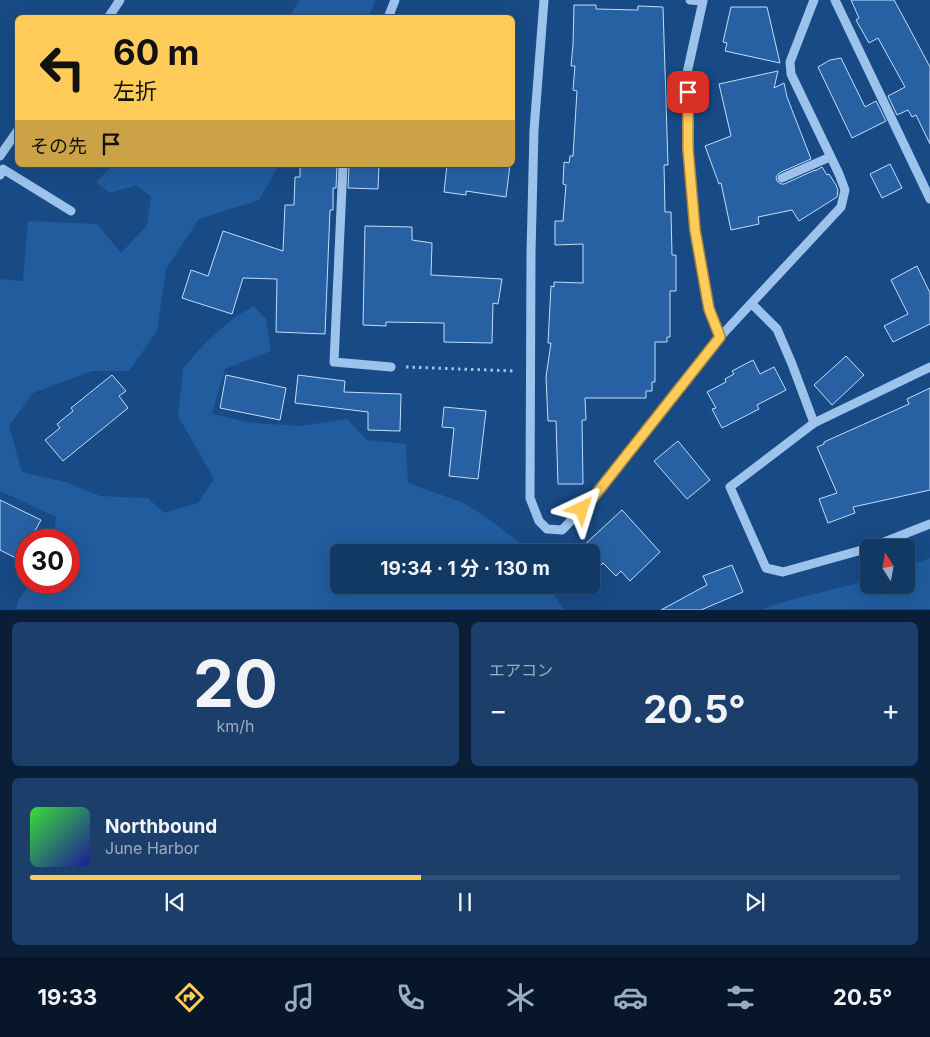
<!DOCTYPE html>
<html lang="ja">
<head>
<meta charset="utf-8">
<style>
  body { margin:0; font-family:Inter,"Noto Sans JP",sans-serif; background:#1b3f6a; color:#f1f3f6; height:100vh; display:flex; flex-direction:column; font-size:19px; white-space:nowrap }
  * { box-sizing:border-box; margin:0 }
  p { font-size:16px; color:#9cacbf }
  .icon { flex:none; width:28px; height:28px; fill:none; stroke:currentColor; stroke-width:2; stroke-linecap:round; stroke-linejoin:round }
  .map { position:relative; height:610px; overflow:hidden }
  .side { display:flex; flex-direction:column; gap:12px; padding:12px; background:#0a1f37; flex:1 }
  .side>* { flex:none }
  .banner { position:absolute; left:15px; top:15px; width:500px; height:152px; border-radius:8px; box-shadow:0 5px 20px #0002,0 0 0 1px #315278; background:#ffcb59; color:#111; overflow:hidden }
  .needle { width:32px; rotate:349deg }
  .fabs { position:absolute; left:860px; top:539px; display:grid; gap:10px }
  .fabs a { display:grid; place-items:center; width:55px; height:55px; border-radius:8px; background:#123864; box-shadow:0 5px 20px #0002,0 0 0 1px #315278; font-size:25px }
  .speed { position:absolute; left:15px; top:529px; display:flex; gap:10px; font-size:25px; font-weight:700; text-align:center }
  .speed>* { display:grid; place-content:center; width:65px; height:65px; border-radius:50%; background:#123864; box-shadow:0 5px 20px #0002,0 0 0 1px #315278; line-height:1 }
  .speed .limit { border:8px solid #d22; background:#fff; color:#111 }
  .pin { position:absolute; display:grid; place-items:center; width:42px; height:42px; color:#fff; margin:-21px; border-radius:10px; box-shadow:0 2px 8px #0006 }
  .me { position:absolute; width:55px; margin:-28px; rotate:41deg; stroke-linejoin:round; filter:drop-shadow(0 0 4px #0008) }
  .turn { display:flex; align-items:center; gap:18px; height:105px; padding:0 15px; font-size:22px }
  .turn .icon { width:65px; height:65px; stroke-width:2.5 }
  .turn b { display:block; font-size:35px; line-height:42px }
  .then { display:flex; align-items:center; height:48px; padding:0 15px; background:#0003; gap:10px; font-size:19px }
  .big { font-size:38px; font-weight:700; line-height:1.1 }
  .side .card { flex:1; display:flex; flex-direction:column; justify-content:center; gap:8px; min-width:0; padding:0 18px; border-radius:8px; background:#1b3f6a }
  .side .dial { align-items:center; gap:0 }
  .dial b { font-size:65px; line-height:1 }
  .song { display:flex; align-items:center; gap:15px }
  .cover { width:60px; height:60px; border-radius:8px; background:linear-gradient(135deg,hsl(120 70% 55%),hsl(240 70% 35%)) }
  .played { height:5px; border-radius:2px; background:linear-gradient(90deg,#ffcb59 45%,#315278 45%) }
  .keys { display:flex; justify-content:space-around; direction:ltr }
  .heat { display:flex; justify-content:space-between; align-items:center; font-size:28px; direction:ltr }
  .side .tiles { flex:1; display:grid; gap:12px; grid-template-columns:1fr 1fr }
  .card:last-child { grid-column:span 2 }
  .trip { position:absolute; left:330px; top:544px; width:270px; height:50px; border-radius:8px; background:#123864; box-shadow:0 5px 20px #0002,0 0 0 1px #315278; font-weight:700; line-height:50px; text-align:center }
  .menu { display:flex; height:80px; justify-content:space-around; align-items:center; background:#071628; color:#9cacbf }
  .menu .icon { width:35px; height:35px }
  .menu .on { color:#ffcb59 }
  .menu b { font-size:22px; color:#f1f3f6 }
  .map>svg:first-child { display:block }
  .green { fill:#215c9e }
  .building { fill:#2761a3; stroke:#c3ddf9 }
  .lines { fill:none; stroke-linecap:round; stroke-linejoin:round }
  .path { stroke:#9dc3ec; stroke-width:3; stroke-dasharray:2.5 4; stroke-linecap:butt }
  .minor { stroke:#9dc3ec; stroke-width:9 }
  .route-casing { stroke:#a6843a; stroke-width:12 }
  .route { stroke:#ffcb59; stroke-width:9 }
</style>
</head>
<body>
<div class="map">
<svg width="930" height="610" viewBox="0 0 930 610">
  <rect width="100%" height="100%" fill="#184a85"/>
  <g class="green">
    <path d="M300 0H376L368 17H289Z"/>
    <path d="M113 165H279L259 200 199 219 166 269 157 331 129 371H92L33 393 9 426 22 472 65 482 100 496 148 498 164 513 198 503 214 479 178 416 183 368 207 341 235 317 254 306 266 319 271 351 225 369 212 414 253 423 300 426 347 419 367 440 406 444 408 483 464 503 492 521 517 541 525 552H339V585H547L564 609H16L18 601 30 583 69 582V540H54L56 517 0 491V279L23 281 28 221 97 224 121 253 147 225 151 197 137 185 110 193 96 182Z"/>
    <path d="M930 558V609H762L790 600 854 584 869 580V585H906V567Z"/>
  </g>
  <g class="building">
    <path d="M851 0H894L906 22 930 67V144L916 115 912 117 908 110 897 115 888 96 905 87 878 38 869 43 856 20 859 18Z"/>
    <path d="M574 5H596V9L638 10V6L663 7 668 165H664L665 212H671L672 255H676V291H670V337H667V342H655V382H652V391H646V398H585L586 420H582L583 484H558L556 421H548L546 377 551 343H548L551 286 554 287V282L583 283V244L555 245V221H563L566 185 563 184 564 162 569 163 570 156H573L577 91 573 90 575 66H571L573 45Z"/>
    <path d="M731 7H767L780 63 725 51 727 43 723 42Z"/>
    <path d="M841 58 865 107 876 101 886 121 852 138 818 67 830 60Z"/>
    <path d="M778 71 774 88 784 83 787 97 811 159 779 173 776 177 777 181 781 184H784L815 170V171L822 167 827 175 829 174 836 185 838 190 837 197 799 221 792 210 758 217 759 224 731 230 721 183 719 184 705 146 731 136 719 84Z"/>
    <path d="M890 164 902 188 882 198 870 174Z"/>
    <path d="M300 165H337L336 188H333V210H330L325 334 276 332 277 279 243 278 232 314 182 298 191 270 208 276 223 231 283 251 285 205H294L295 177H300Z"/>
    <path d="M349 165H379L378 189 348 188Z"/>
    <path d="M447 165H510L506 197 466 191V195L444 192Z"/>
    <path d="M365 226 412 227V240L432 243 431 275 502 279 498 304 493 303 492 343 444 342V323L386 322V326L363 325Z"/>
    <path d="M917 266 930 293V324L893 342 884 326 908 314 891 280Z"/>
    <path d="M846 356 864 375 832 405 814 385Z"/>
    <path d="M753 360 760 374 774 367 786 390 757 405 759 409 722 428 712 409 716 408 707 392 726 382 725 379 734 374 732 371Z"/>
    <path d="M112 375 126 391 119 396 128 408 63 461 45 440 60 428 57 424 73 411 71 408Z"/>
    <path d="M226 375 286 388 280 420 220 408Z"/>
    <path d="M298 375 345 381 344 392 401 394 400 431 368 430V412L295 403Z"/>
    <path d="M930 388V490L853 507 855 513 828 523 819 499 837 493 817 447 824 444V442L909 404 907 399Z"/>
    <path d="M444 407 486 411 478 479 449 476 454 428 442 427Z"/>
    <path d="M678 441 710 480 687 499 654 461Z"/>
    <path d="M0 500 41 520 30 540H26V548L20 560 0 550Z"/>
    <path d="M622 510 660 552 630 581 621 571 616 576 603 563 600 566 591 557V552H587L582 547Z"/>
    <path d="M732 565 743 592 701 610H661L707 585 703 576Z"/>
  </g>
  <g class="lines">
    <path class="path" d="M406 367 515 371"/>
    <g class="minor">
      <path d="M544 0 534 130 531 253 530 498 539 521 547 529 562 530 592 499 720 337 841 207 845 190 839 174 791 74 790 62 814 0"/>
      <path d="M690 0 703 1 687 73 688 149 695 229 709 309 720 337"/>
      <path d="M835 0 930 199"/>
      <path d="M108 18 120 0"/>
      <path d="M388 18 395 0"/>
      <path d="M0 156 18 130"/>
      <path d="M343 165 334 362 391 367"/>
      <path d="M0 175 3 169 71 211"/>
      <path d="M782 178 830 157"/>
      <path d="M752 304 777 329 792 364 814 423"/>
      <path d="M869 548 783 572 766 568 730 487 814 423 930 367"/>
      <path d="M869 548 930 524"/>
    </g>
  </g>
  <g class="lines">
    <g class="route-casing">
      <path id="route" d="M582 509 592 499 720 337 709 309 695 230 688 149V92"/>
    </g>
    <use href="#route" class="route"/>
  </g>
</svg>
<div class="fabs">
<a><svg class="needle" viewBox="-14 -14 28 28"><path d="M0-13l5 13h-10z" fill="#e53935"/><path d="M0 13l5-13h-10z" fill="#9cacbf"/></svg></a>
</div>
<div class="speed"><div class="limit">30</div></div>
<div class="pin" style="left:688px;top:92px;background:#d93025"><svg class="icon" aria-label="arrive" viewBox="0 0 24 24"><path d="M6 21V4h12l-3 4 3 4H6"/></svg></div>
<svg class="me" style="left:582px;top:509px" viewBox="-20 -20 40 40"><path d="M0-17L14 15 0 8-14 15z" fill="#ffcb59" stroke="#fff" stroke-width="4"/></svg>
<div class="trip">19:34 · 1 分 · 130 m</div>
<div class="banner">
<div class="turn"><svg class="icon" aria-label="left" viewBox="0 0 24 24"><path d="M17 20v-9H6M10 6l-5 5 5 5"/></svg><div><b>60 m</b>左折</div></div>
<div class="then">その先<svg class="icon" aria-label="arrive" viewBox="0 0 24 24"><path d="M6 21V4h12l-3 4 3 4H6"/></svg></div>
</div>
</div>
<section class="side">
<div class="tiles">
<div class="card dial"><b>20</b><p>km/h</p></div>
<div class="card"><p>エアコン</p>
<div class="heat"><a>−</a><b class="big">20.5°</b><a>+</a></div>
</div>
<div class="card">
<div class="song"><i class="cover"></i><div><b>Northbound</b><p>June Harbor</p></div></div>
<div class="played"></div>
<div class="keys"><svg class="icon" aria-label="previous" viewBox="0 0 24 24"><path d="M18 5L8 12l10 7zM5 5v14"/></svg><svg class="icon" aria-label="pause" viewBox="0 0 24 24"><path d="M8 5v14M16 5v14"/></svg><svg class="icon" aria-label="next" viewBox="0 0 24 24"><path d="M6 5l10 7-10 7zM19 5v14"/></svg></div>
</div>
</div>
</section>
<nav class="menu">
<b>19:33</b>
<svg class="icon on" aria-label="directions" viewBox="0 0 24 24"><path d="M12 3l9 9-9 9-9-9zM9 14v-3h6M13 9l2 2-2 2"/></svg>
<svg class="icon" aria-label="music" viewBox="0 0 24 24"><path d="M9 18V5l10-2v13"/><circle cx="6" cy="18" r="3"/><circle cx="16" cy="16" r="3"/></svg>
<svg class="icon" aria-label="phone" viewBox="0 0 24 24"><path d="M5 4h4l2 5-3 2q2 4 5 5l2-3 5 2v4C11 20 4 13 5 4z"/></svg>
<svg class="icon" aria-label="climate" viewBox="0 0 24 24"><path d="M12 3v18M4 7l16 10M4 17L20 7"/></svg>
<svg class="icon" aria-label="car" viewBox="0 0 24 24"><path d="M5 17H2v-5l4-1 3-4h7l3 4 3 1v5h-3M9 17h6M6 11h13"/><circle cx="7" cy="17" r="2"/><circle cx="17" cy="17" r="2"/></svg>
<svg class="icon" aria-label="filters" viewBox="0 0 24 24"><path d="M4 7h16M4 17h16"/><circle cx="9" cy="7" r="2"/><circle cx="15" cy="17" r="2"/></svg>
<b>20.5°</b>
</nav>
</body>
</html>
